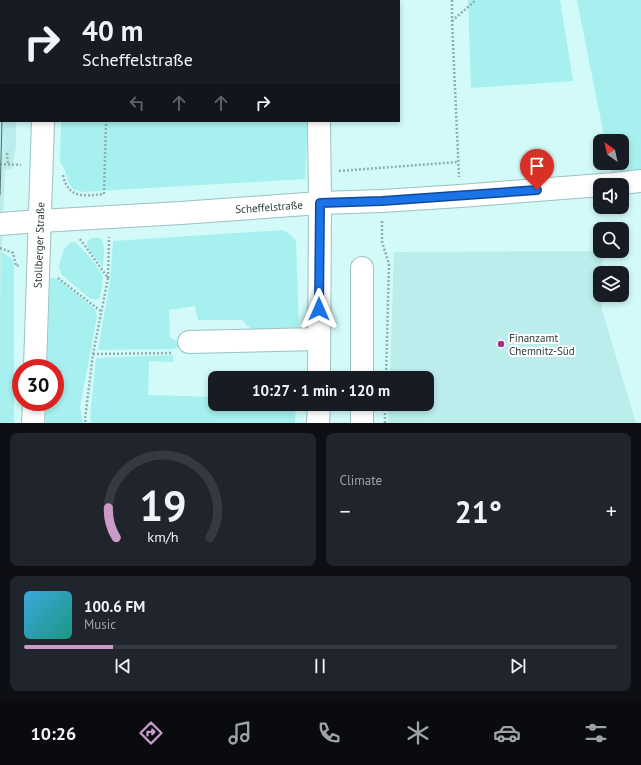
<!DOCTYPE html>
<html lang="en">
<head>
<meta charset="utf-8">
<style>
  body { margin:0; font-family:"PT Sans",sans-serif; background:#20242c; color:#f1f3f6; height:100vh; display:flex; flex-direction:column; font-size:15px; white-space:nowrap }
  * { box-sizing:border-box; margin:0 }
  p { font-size:13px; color:#9ea1a6 }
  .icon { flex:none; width:22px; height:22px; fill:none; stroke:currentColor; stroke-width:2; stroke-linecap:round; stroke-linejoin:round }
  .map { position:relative; height:423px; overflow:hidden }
  .side { display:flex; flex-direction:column; gap:10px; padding:10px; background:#0d0f14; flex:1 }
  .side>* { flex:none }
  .top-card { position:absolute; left:0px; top:0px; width:400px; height:122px; box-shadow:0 2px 6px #0003; background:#171b24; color:#f1f3f6; overflow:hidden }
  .needle { width:26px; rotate:326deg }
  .fabs { position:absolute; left:593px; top:134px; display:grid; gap:8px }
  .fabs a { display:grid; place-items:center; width:36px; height:36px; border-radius:8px; background:#171b24; box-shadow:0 2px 6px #0003; font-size:20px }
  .speed { position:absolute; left:12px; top:359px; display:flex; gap:8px; font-size:20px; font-weight:700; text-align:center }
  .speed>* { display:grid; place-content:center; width:52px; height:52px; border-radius:50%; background:#171b24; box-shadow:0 2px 6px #0003; line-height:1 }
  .speed .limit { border:6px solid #d22; background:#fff; color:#111 }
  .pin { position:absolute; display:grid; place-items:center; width:34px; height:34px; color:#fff; margin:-41px -17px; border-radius:50% 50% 50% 0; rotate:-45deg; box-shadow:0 0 4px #0007 }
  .pin .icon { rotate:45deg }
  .me { position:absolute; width:44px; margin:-22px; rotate:0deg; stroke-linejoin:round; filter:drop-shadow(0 0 3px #0008) }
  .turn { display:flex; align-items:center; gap:14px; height:84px; padding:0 16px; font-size:18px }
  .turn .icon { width:52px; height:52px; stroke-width:2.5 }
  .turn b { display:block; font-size:28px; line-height:34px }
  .lanes { display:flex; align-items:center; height:38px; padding:0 16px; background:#0003; justify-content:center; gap:20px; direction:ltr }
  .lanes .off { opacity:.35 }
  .big { font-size:30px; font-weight:700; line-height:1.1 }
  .side .card { flex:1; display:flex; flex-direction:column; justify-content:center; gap:6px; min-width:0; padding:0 14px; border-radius:8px; background:#20242c }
  .side .dial { align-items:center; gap:0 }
  .dial svg { height:104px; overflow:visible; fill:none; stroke:#363941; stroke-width:7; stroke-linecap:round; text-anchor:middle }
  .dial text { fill:#f1f3f6; stroke:none }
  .song { display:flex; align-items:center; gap:12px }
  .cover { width:48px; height:48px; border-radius:6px; background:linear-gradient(135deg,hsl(200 70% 55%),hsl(170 70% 35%)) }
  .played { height:4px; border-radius:2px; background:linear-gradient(90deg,#cb9bc8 15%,#363941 15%) }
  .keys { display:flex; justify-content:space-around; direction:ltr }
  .heat { display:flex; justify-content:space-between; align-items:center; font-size:22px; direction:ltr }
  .side .tiles { flex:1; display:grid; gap:10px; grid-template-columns:1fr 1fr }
  .card:last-child { grid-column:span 2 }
  .trip { position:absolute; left:208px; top:371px; width:226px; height:40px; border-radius:8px; background:#171b24; box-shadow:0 2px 6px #0003; font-weight:700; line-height:40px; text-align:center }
  .tab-bar { display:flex; height:64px; justify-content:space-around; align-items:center; background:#090b0e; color:#9ea1a6 }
  .tab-bar .icon { width:28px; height:28px }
  .tab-bar .active { color:#cb9bc8 }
  .tab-bar b { font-size:18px; color:#f1f3f6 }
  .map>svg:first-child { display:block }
  .built { fill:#bbedec }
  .green { fill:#a6f1ef }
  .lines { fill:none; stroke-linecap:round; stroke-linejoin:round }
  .minor-casing { stroke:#9bc2c1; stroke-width:24 }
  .major-casing { stroke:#9bc2c1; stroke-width:24 }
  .path { stroke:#90afaf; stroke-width:2.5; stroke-dasharray:2 2; stroke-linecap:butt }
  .minor { stroke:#fff; stroke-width:22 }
  .major { stroke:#fff; stroke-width:22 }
  .tram { stroke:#576e6e; stroke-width:1 }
  .route-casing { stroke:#114b97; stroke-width:10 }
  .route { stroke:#1a73e8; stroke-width:7 }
  .poi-dot { fill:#9c2f8f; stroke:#fff; stroke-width:1.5 }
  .labels { text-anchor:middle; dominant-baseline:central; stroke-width:4; stroke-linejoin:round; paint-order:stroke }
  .street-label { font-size:11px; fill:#2c3c3c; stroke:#fff }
  .poi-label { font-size:11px; fill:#2c3c3c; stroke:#fff; text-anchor:start }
</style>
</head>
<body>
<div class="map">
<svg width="641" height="423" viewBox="0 0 641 423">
  <rect width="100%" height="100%" fill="#d1faf9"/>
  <g class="built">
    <path d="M0 0H19V1H1V121H16V147L12 169 5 170 0 300Z"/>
    <path d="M603 251 602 273H600V295H602V310L636 423H388L389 404H427V378H390L394 252Z"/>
  </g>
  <g class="green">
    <path d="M468 0H560L573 81 471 88Z"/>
    <path d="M577 0H641V181L614 184 610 163H622V141H605Z"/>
    <path d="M61 121H308L305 179 82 192C80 191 76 190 73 189 65 181 68 170 60 163Z"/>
    <path d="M283 230 290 234 296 241 299 329 252 330 242 320H198L195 306 169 310 170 337 181 344 175 349 98 350 110 281 113 241Z"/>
    <path d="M92 238C94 238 97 237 99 238 107 240 103 260 103 267L88 249 87 241Z"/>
    <path d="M75 242C83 249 98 266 102 275 104 282 101 291 100 298L95 300 89 298 62 275 59 268 60 262 64 249 70 243Z"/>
    <path d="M2 252 12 259 14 267V423H0V300Z"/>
    <path d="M50 278H55L59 280 95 309 97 317 80 407 83 423H46V402H55V368H47Z"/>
    <path d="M173 355V362L149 361 148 395 215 397V404H296L295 423H91L90 418 96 358Z"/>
  </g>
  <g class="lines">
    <g class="minor-casing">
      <g id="minor">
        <path d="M110 0V1"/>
        <path d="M0 224 40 221"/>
        <path d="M189 342 319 339"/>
        <path d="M319 378 320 203 319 121"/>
        <path d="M362 378V268"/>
        <path d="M318 423 319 404"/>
        <path d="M362 423V404"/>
      </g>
    </g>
    <g class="major-casing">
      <g id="major">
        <path d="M45 1V0"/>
        <path d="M40 221 181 213 320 203 382 201 460 196 614 184 641 181"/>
        <path d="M35 368 43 121"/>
        <path d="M33 423 34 402"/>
      </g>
    </g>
    <g class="path">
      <path d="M452 0V21L459 177"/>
      <path d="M14 1V0"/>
      <path d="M0 3H1"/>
      <path d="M452 21 476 0"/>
      <path d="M7 153 8 164"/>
      <path d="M0 164 21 165"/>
      <path d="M339 171 458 162"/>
      <path d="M63 175C68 199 84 196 104 194L106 121"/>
      <path d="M382 221V242L389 264 386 378"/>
      <path d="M80 239 108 278 93 354 85 419 86 423"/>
      <path d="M0 248 13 253 16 266 20 265"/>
      <path d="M58 278 102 312"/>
      <path d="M108 278 109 237"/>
      <path d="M93 354 173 353"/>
      <path d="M385 423V404"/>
    </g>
    <use href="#minor" class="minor"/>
    <use href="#major" class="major"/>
    <g class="tram">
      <path d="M8 1V0"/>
      <path d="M0 195 2 121"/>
    </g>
  </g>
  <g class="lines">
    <g class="route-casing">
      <path id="route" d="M319 309 320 203 382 201 537 190"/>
    </g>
    <use href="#route" class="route"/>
  </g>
  <circle class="poi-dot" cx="501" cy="344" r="4"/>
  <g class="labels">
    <g class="street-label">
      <text transform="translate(269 207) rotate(-4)">Scheffelstraße</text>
      <text transform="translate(39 245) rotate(-88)">Stollberger Straße</text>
    </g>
    <g class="poi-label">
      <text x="509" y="338">Finanzamt<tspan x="509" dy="13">Chemnitz-Süd</tspan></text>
    </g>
  </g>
</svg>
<div class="fabs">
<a><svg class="needle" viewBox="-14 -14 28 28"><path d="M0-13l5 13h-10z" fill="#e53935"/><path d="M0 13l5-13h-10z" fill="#9ea1a6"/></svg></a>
<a><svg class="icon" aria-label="sound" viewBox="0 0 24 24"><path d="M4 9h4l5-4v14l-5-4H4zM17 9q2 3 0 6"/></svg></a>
<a><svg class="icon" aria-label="search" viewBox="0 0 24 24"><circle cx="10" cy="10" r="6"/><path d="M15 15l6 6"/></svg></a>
<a><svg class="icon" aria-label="layers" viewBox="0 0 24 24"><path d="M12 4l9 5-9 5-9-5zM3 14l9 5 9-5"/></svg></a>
</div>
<div class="speed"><div class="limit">30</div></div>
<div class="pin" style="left:537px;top:190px;background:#d93025"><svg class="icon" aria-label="arrive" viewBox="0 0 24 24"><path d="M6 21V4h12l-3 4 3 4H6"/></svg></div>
<svg class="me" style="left:319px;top:309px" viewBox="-20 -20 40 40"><path d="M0-17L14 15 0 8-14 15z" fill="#1a73e8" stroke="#fff" stroke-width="4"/></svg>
<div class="trip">10:27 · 1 min · 120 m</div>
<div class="top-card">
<div class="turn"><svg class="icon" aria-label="right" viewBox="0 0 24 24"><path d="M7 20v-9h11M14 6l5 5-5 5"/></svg><div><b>40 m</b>Scheffelstraße</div></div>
<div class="lanes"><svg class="icon off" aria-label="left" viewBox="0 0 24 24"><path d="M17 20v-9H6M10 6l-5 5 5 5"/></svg><svg class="icon off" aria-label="ahead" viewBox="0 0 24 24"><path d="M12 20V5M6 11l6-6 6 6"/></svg><svg class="icon off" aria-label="ahead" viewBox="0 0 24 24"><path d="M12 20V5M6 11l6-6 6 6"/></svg><svg class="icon" aria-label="right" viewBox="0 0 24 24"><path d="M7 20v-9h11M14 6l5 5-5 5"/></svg></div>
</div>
</div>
<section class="side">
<div class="tiles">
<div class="card dial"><svg viewBox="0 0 100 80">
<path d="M14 69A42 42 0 1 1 86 69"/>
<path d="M14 69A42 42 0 0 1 8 46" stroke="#cb9bc8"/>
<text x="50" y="56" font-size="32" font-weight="700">19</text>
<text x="50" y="72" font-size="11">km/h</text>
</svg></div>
<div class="card"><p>Climate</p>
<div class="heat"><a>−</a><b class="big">21°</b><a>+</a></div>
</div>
<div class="card">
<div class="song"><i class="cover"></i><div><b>100.6 FM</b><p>Music</p></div></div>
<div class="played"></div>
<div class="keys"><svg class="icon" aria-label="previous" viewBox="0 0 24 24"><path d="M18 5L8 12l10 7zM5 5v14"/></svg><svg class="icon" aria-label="pause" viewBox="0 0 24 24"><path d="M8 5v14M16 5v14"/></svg><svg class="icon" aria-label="next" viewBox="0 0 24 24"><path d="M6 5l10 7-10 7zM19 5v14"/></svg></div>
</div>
</div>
</section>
<nav class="tab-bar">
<b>10:26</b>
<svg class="icon active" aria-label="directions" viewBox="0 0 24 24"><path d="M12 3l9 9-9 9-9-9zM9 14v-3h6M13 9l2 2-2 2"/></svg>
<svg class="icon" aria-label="music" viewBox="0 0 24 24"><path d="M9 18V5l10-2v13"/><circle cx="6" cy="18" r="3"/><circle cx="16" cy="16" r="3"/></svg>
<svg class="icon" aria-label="phone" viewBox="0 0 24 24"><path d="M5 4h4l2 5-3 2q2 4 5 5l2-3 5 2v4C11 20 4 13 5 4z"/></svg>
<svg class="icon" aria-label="climate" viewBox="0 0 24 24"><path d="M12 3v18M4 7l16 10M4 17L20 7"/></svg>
<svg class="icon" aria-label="car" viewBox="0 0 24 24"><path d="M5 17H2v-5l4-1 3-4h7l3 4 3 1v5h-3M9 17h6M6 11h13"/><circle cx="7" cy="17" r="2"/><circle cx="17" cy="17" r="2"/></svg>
<svg class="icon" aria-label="filters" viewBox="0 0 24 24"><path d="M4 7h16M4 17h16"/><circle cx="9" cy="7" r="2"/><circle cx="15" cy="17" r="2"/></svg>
</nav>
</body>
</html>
